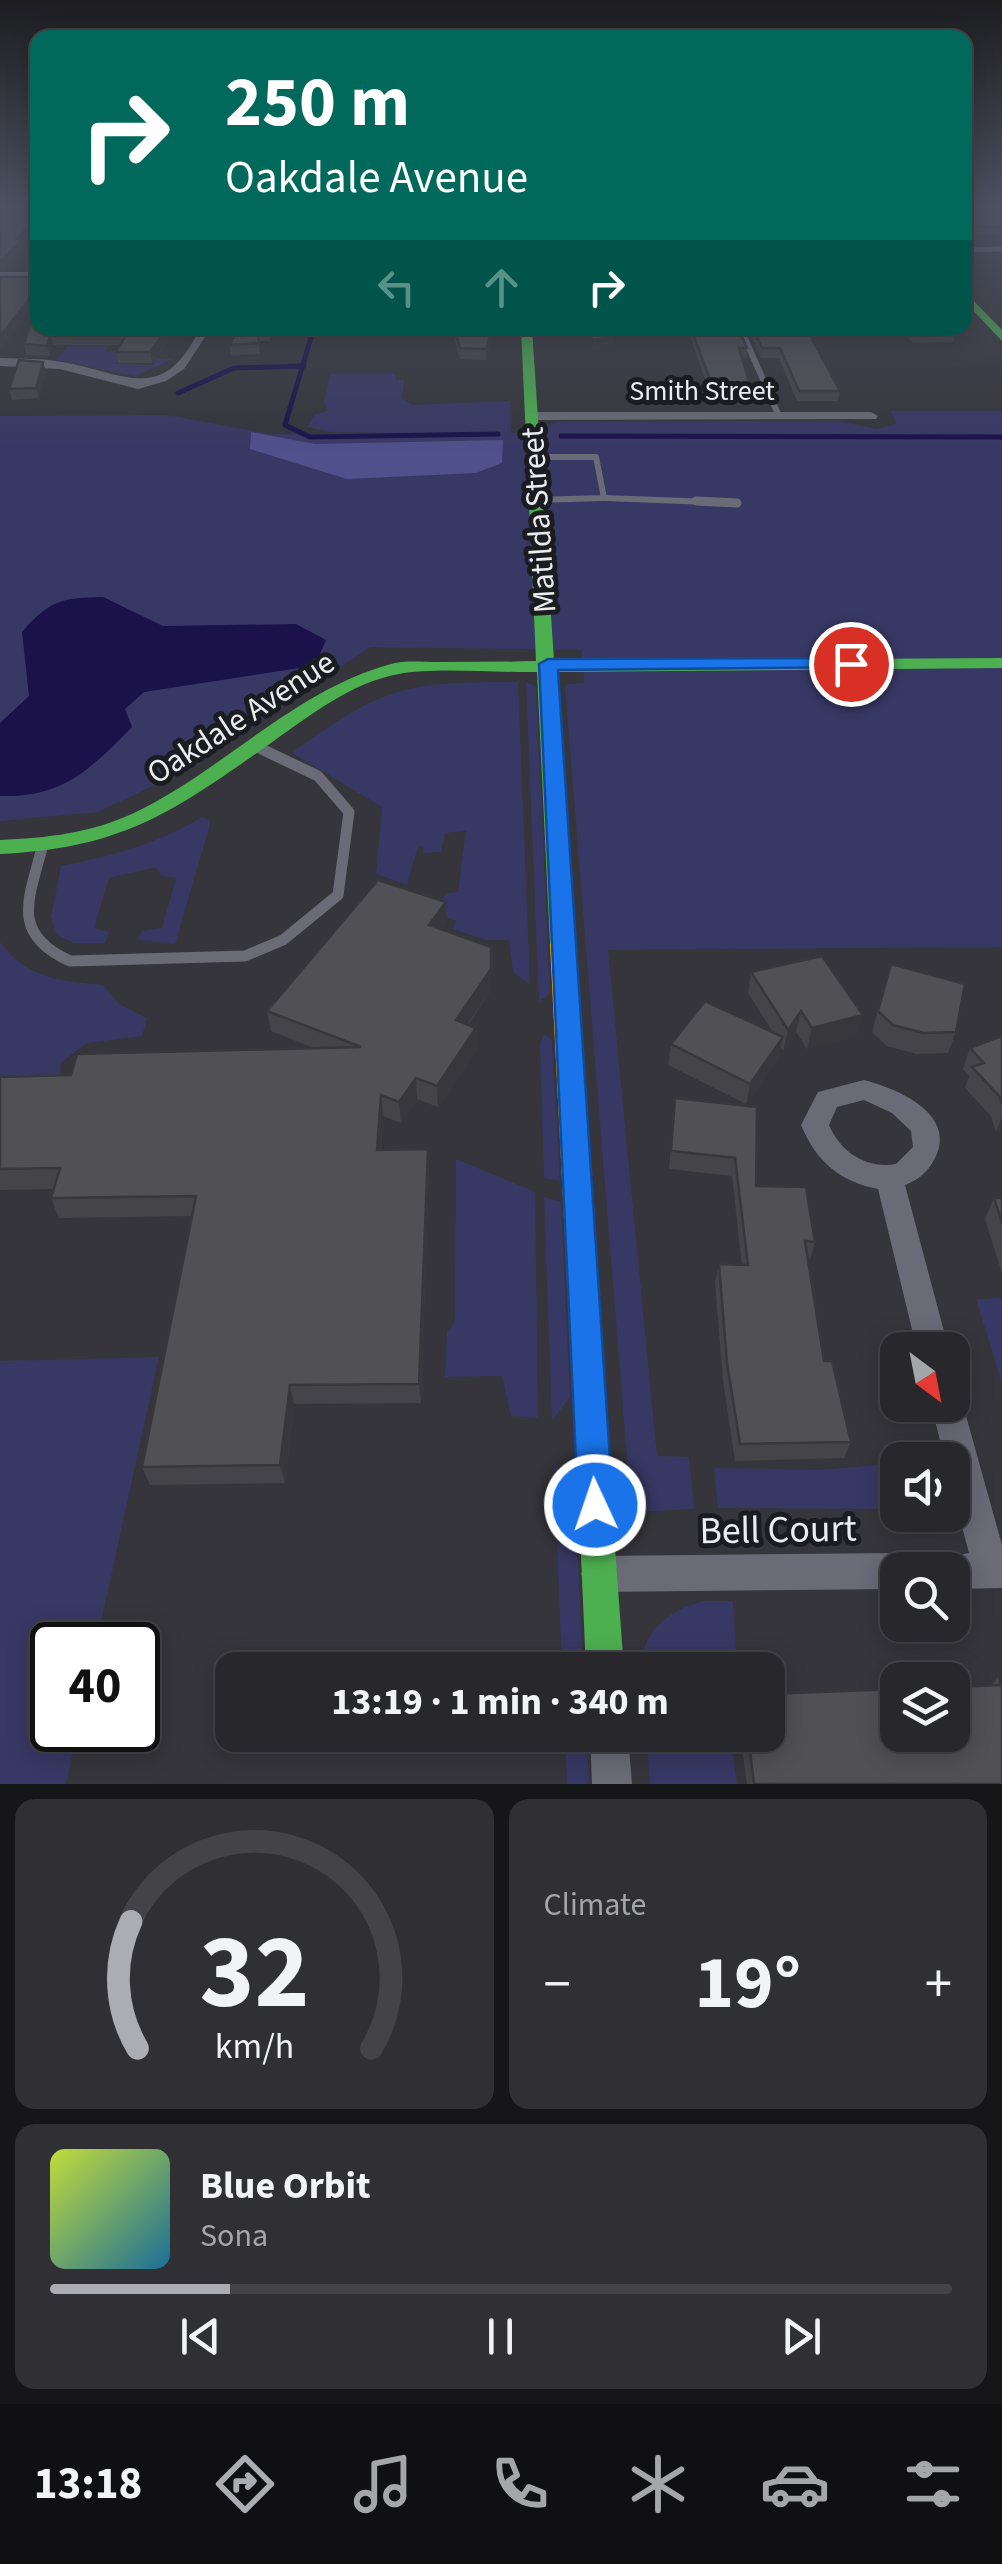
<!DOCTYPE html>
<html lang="en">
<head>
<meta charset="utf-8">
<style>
  body { margin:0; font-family:"Source Sans 3",sans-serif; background:#303034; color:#f1f3f6; height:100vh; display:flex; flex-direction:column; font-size:38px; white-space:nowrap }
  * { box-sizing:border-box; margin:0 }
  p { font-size:32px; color:#a5a6a9 }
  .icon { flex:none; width:55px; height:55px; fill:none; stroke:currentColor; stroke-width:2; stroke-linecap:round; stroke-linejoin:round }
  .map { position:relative; height:1784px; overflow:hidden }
  .panel { display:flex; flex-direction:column; gap:15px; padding:15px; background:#161618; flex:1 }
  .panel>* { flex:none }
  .top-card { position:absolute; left:30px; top:30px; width:942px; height:305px; border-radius:20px; box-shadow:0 5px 25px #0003,0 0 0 2px #444448; background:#00695c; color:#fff; overflow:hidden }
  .needle { width:65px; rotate:148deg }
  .fabs { position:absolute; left:880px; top:1332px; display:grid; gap:20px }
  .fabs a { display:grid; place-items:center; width:90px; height:90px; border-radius:20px; background:#28282c; box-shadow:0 5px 25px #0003,0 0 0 2px #444448; font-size:50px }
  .speed { position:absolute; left:30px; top:1622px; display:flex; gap:20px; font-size:50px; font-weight:700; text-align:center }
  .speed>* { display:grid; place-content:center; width:130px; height:130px; border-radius:50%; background:#28282c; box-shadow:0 5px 25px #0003,0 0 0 2px #444448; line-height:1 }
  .speed .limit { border:5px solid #111; border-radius:15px; background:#fff; color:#111 }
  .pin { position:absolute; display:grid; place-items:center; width:85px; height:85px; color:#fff; margin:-42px; border:5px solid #fff; border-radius:50%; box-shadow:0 2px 10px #0007 }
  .me { position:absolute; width:110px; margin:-55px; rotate:357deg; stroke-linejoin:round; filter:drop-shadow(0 0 8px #0008) }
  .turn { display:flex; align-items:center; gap:35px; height:210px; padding:0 30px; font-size:45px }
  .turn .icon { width:130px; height:130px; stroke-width:2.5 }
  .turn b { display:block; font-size:70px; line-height:85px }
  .lanes { display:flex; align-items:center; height:95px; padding:0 30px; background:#0003; justify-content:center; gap:50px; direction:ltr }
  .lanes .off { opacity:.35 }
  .big { font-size:75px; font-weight:700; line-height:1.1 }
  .panel .widget { flex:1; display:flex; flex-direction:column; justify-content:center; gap:15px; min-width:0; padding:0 35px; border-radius:20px; background:#303034 }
  .panel .dial { align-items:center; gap:0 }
  .dial svg { height:260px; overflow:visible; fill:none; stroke:#444448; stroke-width:7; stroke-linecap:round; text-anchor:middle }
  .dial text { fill:#f1f3f6; stroke:none }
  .song { display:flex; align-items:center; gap:30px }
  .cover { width:120px; height:120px; border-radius:15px; background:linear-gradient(135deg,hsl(70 70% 55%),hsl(200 70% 35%)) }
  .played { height:10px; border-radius:5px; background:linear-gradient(90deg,#acacb3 20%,#444448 20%) }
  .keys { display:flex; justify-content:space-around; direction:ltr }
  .heat { display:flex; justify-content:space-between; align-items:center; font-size:55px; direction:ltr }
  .panel .tiles { flex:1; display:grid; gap:15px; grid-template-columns:1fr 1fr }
  .widget:last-child { grid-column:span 2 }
  .trip { position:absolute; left:215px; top:1652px; width:570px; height:100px; border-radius:20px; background:#28282c; box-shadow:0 5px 25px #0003,0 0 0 2px #444448; font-weight:700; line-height:100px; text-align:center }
  .dock { display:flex; height:160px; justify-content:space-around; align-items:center; background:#101012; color:#a5a6a9 }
  .dock .icon { width:70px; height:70px }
  .dock .active { color:#acacb3 }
  .dock b { font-size:45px; color:#f1f3f6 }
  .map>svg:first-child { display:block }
  .green { fill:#383865 }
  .forest { fill:#4f508c }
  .water { fill:#1b114b }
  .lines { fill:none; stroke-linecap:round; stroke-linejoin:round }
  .stream-far1 { stroke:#1b114b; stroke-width:4 }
  .stream { stroke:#1b114b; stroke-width:5 }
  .lane-far3 { stroke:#6a6b77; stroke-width:5 }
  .lane-far2 { stroke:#6a6b77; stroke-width:6 }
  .lane-far1 { stroke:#6a6b77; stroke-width:9 }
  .lane { stroke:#6a6b77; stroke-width:11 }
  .street { fill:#6a6b77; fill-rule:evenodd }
  .fast { fill:#4caf50; fill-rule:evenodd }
  .slow { fill:#ffc107; fill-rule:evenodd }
  .wall { fill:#454549 }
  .shaded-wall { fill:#38383c }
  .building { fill:#505055; stroke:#38383c; stroke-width:2.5 }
  .route { fill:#1a73e8; stroke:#114b97; stroke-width:2.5 }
  .labels { text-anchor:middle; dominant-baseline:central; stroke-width:10; stroke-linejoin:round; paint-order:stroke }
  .far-street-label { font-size:28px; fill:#ececf3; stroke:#1b1c20 }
  .street-label { font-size:32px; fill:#ececf3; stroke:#1b1c20 }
  .near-street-label { font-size:38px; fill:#ececf3; stroke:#1b1c20 }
</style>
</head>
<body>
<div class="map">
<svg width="1002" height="1784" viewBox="0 0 1002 1784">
  <rect width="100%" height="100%" fill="#35353b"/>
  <g class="green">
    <path d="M109 345 106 351 123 352 115 364 154 365 156 359H173L135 376 57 360 67 346Z"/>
    <path d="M331 374H395L396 380H404L402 398 412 405 510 401 511 433 544 432 547 425 559 422 838 421 877 429 896 424 891 411H1002V947L608 950 657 1456 689 1457 694 1509 638 1512 630 1495 565 688 567 684 584 683 582 650 370 647 197 765 98 812 0 821V416L167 415 269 434 400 433 331 432 307 427 315 414 328 411 324 402Z"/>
    <path d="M518 682 530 985 513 972 509 940H485L452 929 456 921 429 911 448 893 458 892 466 831 445 833 441 852 423 853 424 847 418 846 407 885 376 874 382 807 292 753C383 686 405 682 518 682Z"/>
    <path d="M526 682 536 686 550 994 539 1002Z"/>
    <path d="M202 817 209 820V828L175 944 138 940 142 931 162 928 176 878 161 876 156 867 109 878 94 928 109 932 105 943H74L57 935 51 917 61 866C112 856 157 844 202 817Z"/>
    <path d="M0 942C27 979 61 981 103 985L119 1004 147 1018 142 1036 87 1043 60 1063 61 1078 0 1095Z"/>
    <path d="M544 1034 552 1040 560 1181 544 1178 540 1044Z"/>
    <path d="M456 1159 535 1192 538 1418 511 1416 502 1376 445 1377 447 1332 455 1322Z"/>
    <path d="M544 1197 561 1202 570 1397 552 1421Z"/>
    <path d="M1002 1298V1383L976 1299Z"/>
    <path d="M159 1357 96 1645H52V1730H78L66 1784H0V1361Z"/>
    <path d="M897 1463V1509L718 1508 714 1468 821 1470Z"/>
    <path d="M554 1465 564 1471 575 1491 583 1670H562Z"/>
    <path d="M703 1601H733L737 1666 733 1670H641C641 1631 669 1610 703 1601Z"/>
    <path d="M565 1735H587L589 1784H567Z"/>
    <path d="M646 1735H730L737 1784H650Z"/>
  </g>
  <path class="forest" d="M251 432 315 444 503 440 502 463 476 473 347 479 250 449Z"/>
  <path class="water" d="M103 597 163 626 296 624 326 640 319 656 299 668 144 692 125 709 132 727C91 769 63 798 0 796V723L29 696 22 632C50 600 61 598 103 597Z"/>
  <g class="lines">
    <path class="stream-far1" d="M312 336 314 328"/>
    <g class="stream">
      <path d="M312 334 285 425 310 437 498 434"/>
      <path d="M178 393 234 368 304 366"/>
      <path d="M561 436 1002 437"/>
    </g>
    <g class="lane-far3">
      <path d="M965 250 1002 249"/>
      <path d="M740 328 744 336"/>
    </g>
    <g class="lane-far2">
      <path d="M743 334 779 416"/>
      <path d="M535 457H596L604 498 537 500"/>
      <path d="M604 498 737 503"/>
    </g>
    <path class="lane-far1" d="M696 501 737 503"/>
    <path class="lane" d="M42 848C28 901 11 934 70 961L245 956 283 940 338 895 349 812 318 776 255 746"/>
    <g class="street">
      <rect x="0" y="272" width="38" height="6"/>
      <path d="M200 328H211L184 369 166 381 138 389 60 369 0 366V358C20 359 42 358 62 362 126 373 163 406 200 328Z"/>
      <path d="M871 412 878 416 876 419 532 420 525 416 532 412Z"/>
      <path d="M864 1080C899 1089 959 1115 934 1160 927 1173 918 1180 905 1185L949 1350H917L878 1189C840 1182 816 1161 801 1125L818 1092ZM864 1100 892 1113 911 1131 913 1147 896 1164C867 1169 841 1153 829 1125L837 1107Z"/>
      <path d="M952 1392 958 1394 963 1405 1002 1545V1588L952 1589V1570H935L939 1558 969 1553 952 1489V1460H945L931 1405H952Z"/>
      <path d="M898 1553 911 1558 915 1570H898V1589L599 1592 586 1587 581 1574 586 1561 599 1556Z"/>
      <path d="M590 1735H628L632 1784H592Z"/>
    </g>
    <g class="fast">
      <path d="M965 292 1002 330V341L965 302Z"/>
      <path d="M521 328H532L554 661 1002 658V668L555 672 574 944 562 952 550 944 537 672C498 673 434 667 399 674 352 682 309 716 271 743 173 812 124 848 0 854V840C47 838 91 833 134 813 224 770 293 691 391 664 405 660 422 662 437 662 470 662 503 662 536 661Z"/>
      <path d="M597 1517 609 1522 614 1534 624 1670H586L580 1534 585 1522Z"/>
    </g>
    <path class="slow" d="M562 936 574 944 614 1534 609 1546 597 1551 585 1546 580 1534 550 944Z"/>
  </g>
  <g class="wall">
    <path d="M965 203H1002V235L965 233Z"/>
    <path d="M38 328H175L166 345 152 363H118L116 352 121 345H53L50 356 26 355 24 344Z"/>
    <path d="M238 328H281L272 329 270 341H259L260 354 231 355 230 345Z"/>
    <path d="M452 328H495L486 360 460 359 453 334Z"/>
    <path d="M687 328H738L747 348 746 358H742L752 391 751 401 713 402Z"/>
    <path d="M745 328H806L840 391 838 401H797L779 358H761L749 331Z"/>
    <path d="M901 328H951L955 332 953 342 913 343Z"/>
    <path d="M43 362 46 372 39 398 12 400 9 389Z"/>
    <path d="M446 902 447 923 442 930 491 990 468 1025 476 1028 477 1049 438 1107 417 1099 401 1123 383 1116 381 1150 428 1149 429 1170 421 1403 294 1404 285 1483 150 1485 142 1467 192 1216 59 1218 51 1198 54 1189 0 1190V1077L71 1075 314 1048 271 1031 267 1011Z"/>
    <path d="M891 964 956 1032 948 1053 916 1054 887 1046 872 1032Z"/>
    <path d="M751 972 857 1036 807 1049 796 1032 783 1051 781 1047 779 1057 746 1104 668 1065 671 1044 772 1031 748 993Z"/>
    <path d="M1002 1036V1129L996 1132 991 1116 965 1088 969 1076 963 1069 970 1048Z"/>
    <path d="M675 1098 757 1107 756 1186 815 1242 810 1259H808L824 1361 851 1442 844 1458 735 1461 723 1380 715 1282 719 1264 742 1265 732 1176 669 1169Z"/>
    <path d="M994 1198H1002V1273L985 1219Z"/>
    <path d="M999 1675 1002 1676V1784H747L740 1735H768L991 1686Z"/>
  </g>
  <g class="shaded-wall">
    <path d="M38 216V228L23 244 24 249 6 268 0 269V259Z"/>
    <path d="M38 287V300L0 351V337Z"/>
    <path d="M168 328H175L166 345 152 363 150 352Z"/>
    <path d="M492 328H495L486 360V349Z"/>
    <path d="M50 334 53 345 50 356 47 346Z"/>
    <path d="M615 337 614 347 591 350 592 340Z"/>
    <path d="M43 362 46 372 39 398 36 388Z"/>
    <path d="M446 902 447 923 430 946 429 925Z"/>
    <path d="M491 969V990L456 1041V1020Z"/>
    <path d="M801 1011 796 1032 783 1051 788 1030Z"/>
    <path d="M863 1015 857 1036 807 1049 812 1028Z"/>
    <path d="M476 1028 477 1049 438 1107 437 1086Z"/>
    <path d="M783 1037 779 1057 746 1104 750 1084Z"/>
    <path d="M416 1078 417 1099 401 1123 399 1102Z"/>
    <path d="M381 1095 383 1116 379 1170 377 1150Z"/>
    <path d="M1002 1117V1129L996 1132Z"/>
    <path d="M428 1149 429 1170 421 1403 419 1384Z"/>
    <path d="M290 1385 294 1404 285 1483 280 1465Z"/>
  </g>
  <g class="building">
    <path d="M0 203H38V216L17 239H22L3 259H0Z"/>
    <path d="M965 203H1002V227L965 225Z"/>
    <path d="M0 277H38V287L0 337Z"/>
    <path d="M38 301V328H168L150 352H116L127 334H50L47 346 24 344Z"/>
    <path d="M238 328H269V331H258L259 343 230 345Z"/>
    <path d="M454 328H492L486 349 460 348Z"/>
    <path d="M590 328H613L615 337 592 340Z"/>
    <path d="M691 328H738L747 348H739L752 391H714Z"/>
    <path d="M753 328H806L840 391H799L780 348H762Z"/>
    <path d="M911 328H951L955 332 915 333Z"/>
    <path d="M19 360 43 362 36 388 9 389Z"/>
    <path d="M378 880 446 902 429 925 491 947V969L456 1020 476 1028 437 1086 416 1078 399 1102 381 1095 377 1150 428 1149 419 1384 290 1385 280 1465 142 1467 196 1196 51 1198 60 1168 0 1169V1077L71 1075 77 1054 361 1047 267 1011Z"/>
    <path d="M822 956 863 1015 812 1028 801 1011 788 1030 751 972Z"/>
    <path d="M891 964 965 984 956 1032 923 1033 893 1025 878 1011Z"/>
    <path d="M705 1001 783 1037 750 1084 671 1044Z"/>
    <path d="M1002 1036V1104L999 1096 972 1067 984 1063 970 1048Z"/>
    <path d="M675 1098 757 1107 756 1186 806 1187 815 1242 805 1241 824 1361H832L851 1442 740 1444 727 1363 719 1264 748 1265 735 1158 671 1151Z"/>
    <path d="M994 1198H1002V1223Z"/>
    <path d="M999 1675 1002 1676V1784H754L748 1735H768V1694L898 1689V1735H952V1687L1001 1685Z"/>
  </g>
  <linearGradient id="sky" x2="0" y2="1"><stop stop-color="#1d1d20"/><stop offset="0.45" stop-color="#4b5160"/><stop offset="1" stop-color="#4b5160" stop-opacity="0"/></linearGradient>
  <rect width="1002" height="453" fill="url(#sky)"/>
  <path class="route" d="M851 658 857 660V667L558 670 613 1505 608 1517 595 1522 583 1517 578 1505 539 664 548 659Z"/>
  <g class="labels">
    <g class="far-street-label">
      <text x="702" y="391">Smith Street</text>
    </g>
    <g class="street-label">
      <text transform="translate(539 520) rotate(-94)">Matilda Street</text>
      <text transform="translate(241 718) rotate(-33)">Oakdale Avenue</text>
    </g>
    <g class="near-street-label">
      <text transform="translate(778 1530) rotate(-1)">Bell Court</text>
    </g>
  </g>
</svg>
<div class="fabs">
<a><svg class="needle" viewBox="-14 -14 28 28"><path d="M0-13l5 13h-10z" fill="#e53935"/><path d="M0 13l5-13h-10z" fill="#a5a6a9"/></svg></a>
<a><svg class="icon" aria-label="sound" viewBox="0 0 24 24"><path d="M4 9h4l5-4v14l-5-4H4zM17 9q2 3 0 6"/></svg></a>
<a><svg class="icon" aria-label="search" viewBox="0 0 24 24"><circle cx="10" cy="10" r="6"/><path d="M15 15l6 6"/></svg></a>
<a><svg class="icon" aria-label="layers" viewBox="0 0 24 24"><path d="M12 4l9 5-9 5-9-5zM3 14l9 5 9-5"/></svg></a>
</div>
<div class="speed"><div class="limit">40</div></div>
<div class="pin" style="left:851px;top:664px;background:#d93025"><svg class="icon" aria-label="arrive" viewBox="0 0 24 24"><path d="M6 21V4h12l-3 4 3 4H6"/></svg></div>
<svg class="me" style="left:595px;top:1505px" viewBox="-20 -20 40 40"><circle r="17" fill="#1a73e8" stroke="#fff" stroke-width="3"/><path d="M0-11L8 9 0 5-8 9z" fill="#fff"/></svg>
<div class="trip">13:19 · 1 min · 340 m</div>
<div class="top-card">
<div class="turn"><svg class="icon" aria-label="right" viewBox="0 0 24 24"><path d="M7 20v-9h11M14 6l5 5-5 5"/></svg><div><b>250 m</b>Oakdale Avenue</div></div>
<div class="lanes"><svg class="icon off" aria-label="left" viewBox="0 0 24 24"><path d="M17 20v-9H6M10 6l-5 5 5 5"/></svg><svg class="icon off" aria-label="ahead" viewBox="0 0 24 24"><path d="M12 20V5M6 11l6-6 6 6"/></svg><svg class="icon" aria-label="right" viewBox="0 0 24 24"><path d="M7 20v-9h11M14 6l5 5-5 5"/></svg></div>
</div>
</div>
<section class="panel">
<div class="tiles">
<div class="widget dial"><svg viewBox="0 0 100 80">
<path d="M14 69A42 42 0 1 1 86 69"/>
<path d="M14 69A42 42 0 0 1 12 30" stroke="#acacb3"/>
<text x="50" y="56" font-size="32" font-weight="700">32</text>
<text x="50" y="72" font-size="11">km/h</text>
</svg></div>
<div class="widget"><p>Climate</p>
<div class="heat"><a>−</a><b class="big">19°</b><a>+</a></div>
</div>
<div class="widget">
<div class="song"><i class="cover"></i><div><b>Blue Orbit</b><p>Sona</p></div></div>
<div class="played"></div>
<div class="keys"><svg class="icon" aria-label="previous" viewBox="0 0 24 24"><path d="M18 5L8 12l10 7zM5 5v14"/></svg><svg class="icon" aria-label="pause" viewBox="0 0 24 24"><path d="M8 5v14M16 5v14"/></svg><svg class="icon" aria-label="next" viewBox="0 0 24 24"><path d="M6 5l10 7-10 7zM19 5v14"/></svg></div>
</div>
</div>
</section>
<nav class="dock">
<b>13:18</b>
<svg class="icon active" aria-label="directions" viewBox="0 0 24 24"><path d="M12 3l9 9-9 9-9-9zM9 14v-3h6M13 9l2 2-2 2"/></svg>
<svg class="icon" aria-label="music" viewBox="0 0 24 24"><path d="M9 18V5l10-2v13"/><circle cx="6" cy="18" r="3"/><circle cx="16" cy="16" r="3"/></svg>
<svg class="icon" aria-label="phone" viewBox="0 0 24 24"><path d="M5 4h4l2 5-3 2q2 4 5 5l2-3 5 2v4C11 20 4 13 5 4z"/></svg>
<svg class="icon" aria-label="climate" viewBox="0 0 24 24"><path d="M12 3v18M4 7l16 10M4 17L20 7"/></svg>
<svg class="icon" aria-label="car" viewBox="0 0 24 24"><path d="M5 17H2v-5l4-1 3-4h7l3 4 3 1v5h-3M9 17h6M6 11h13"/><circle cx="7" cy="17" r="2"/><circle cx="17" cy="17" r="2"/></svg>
<svg class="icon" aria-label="filters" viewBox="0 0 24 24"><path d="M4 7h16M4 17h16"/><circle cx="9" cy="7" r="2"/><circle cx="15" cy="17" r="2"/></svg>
</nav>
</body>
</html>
